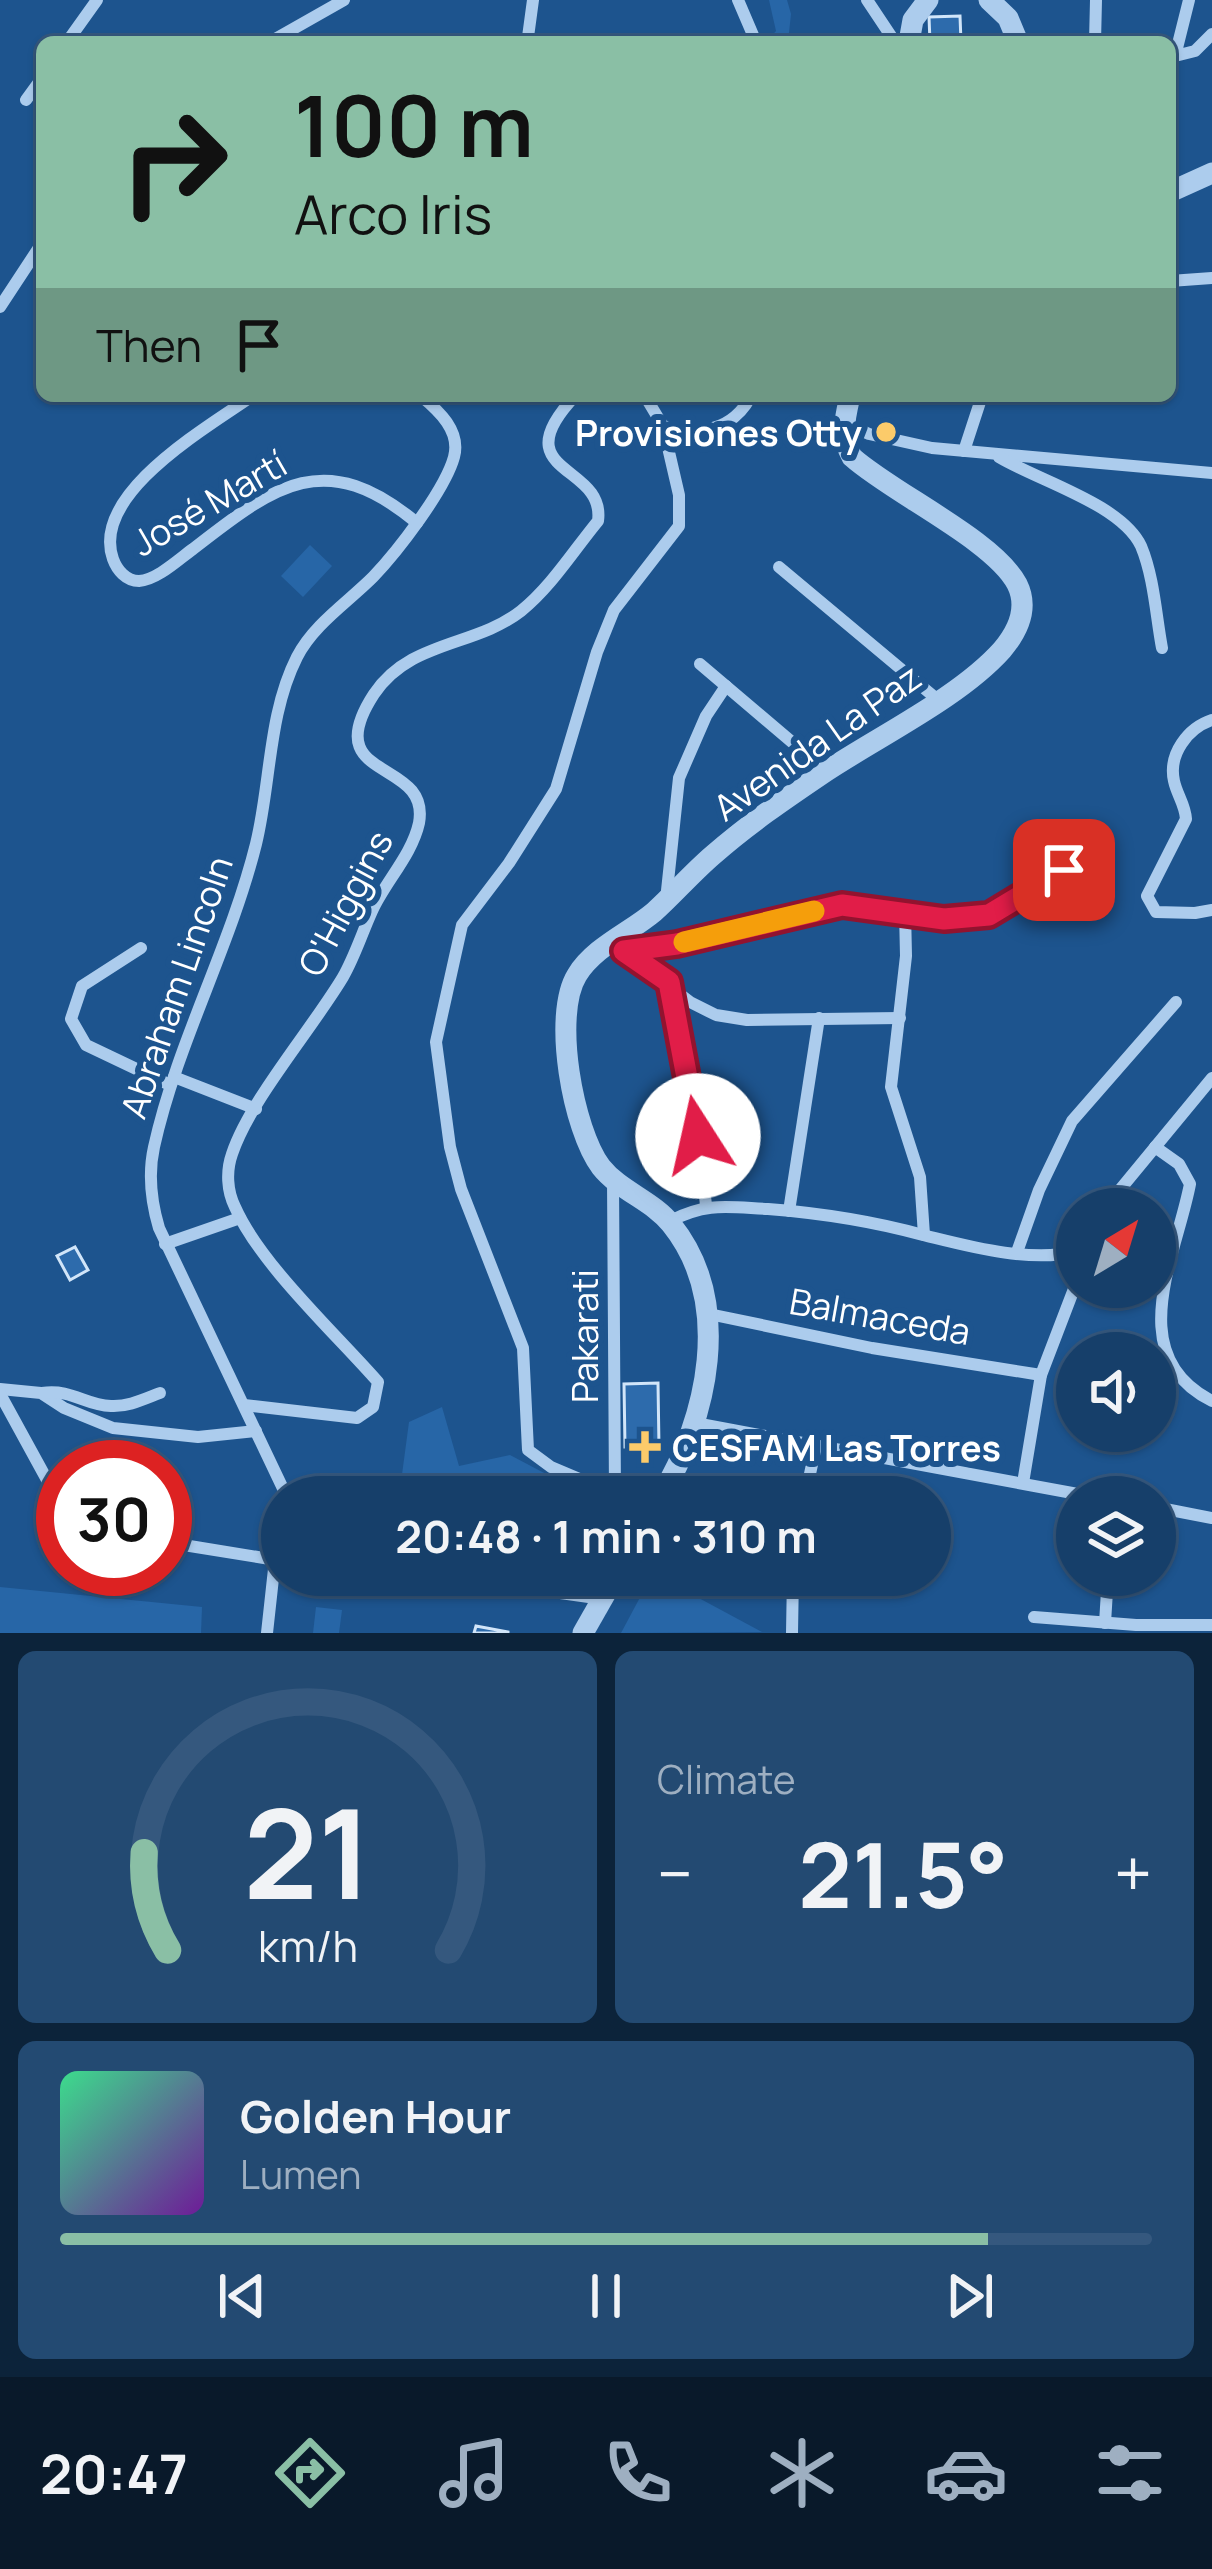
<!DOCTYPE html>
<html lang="en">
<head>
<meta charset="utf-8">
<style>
  body { margin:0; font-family:Manrope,sans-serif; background:#234a72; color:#f1f3f6; height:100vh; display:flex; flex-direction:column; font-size:45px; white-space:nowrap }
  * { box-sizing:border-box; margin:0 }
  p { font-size:39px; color:#9eafc1 }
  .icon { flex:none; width:66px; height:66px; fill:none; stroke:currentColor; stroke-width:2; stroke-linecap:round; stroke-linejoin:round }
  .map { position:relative; height:1633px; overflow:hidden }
  .panel { display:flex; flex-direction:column; gap:18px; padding:18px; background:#0c233a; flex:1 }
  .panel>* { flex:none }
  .hud { position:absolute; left:36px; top:36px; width:1140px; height:366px; border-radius:18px; box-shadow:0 3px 9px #0004,0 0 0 3px #35587e; background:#8abfa5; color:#111; overflow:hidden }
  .needle { width:78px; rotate:38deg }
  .tools { position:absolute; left:1056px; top:1188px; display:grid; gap:24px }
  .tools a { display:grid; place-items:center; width:120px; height:120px; border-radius:50%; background:#163f6a; box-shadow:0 3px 9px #0004,0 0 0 3px #35587e; font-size:60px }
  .speed { position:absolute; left:36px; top:1440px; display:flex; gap:24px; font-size:60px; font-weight:700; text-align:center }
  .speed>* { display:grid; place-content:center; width:156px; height:156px; border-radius:50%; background:#163f6a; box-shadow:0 3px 9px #0004,0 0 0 3px #35587e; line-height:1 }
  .speed .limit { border:18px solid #d22; background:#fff; color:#111 }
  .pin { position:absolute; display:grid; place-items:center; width:102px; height:102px; color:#fff; margin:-51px; border-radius:24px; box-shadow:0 6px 18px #0006 }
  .me { position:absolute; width:132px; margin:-66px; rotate:350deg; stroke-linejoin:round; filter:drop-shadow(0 0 9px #0008) }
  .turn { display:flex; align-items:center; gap:42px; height:252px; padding:0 60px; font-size:54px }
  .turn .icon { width:156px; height:156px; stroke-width:2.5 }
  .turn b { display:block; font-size:84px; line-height:102px }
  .then { display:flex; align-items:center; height:114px; padding:0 60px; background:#0003; gap:24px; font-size:45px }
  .big { font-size:90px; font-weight:700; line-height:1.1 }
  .panel .tile { flex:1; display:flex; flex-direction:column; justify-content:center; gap:18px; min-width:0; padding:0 42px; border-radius:18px; background:#234a72 }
  .panel .dial { align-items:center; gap:0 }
  .dial svg { height:312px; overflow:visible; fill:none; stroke:#35587e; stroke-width:7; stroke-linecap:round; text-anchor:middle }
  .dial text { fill:#f1f3f6; stroke:none }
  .song { display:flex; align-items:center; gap:36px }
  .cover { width:144px; height:144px; border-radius:18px; background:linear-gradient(135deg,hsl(150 70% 55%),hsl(280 70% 35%)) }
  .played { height:12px; border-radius:6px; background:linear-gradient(90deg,#8abfa5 85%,#35587e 85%) }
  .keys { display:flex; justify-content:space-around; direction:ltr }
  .heat { display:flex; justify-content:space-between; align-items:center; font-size:66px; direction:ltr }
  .panel .tiles { flex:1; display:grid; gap:18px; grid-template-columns:1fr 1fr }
  .tile:last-child { grid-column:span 2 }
  .trip { position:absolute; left:261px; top:1476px; width:690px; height:120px; border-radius:60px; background:#163f6a; box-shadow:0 3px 9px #0004,0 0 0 3px #35587e; font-weight:700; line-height:120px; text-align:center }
  .tabs { display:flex; height:192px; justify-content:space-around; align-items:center; background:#09192a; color:#9eafc1 }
  .tabs .icon { width:84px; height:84px }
  .tabs .on { color:#8abfa5 }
  .tabs b { font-size:54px; color:#f1f3f6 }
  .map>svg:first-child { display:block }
  .green { fill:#2766a7 }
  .building { fill:#2d6bac; stroke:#d1e5f9; stroke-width:3 }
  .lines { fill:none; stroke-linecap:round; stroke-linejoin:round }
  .minor { stroke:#accced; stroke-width:12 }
  .tertiary { stroke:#accced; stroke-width:21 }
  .route-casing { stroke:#92132f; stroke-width:30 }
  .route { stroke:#e11d48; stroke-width:21 }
  .slow { stroke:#f59e0b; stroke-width:21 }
  .poi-dot { fill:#fccb6a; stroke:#1d548e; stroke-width:4.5 }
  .labels { text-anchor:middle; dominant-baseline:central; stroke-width:12; stroke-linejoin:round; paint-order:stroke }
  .poi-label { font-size:36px; font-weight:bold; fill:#fff; stroke:#1d548e; text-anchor:end }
  .street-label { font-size:36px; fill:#fff; stroke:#1d548e }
</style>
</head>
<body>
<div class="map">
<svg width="1212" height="1633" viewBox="0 0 1212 1633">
  <rect width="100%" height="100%" fill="#1d548e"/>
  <g class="green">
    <path d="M769 0H787L791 14 788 42H766L776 31Z"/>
    <path d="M310 545 332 566 303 597 281 576Z"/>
    <path d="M442 1407 459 1466 510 1455 565 1484 543 1497H399L409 1422Z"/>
    <path d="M652 1575H656L762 1632 621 1633Z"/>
    <path d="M0 1587 202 1607 201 1633H0Z"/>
    <path d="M316 1607 342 1610 339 1633H313Z"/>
  </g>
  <g class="building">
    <path d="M960 16 961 42H930L929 17Z"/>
    <path d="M75 1247 88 1270 70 1280 57 1256Z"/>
    <path d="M658 1383 659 1447H625L624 1384Z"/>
    <path d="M476 1626 508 1632V1633H474Z"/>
  </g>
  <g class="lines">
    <g class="minor">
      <path d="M738 0 753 35"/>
      <path d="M867 0 895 42"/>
      <path d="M1189 0 1175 56 1195 51 1212 34"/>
      <path d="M67 42 97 0"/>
      <path d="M270 42 344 0"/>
      <path d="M532 42 528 37 533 0"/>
      <path d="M1095 42 1096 0"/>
      <path d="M26 100 42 78"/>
      <path d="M1170 281 1212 278"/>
      <path d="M0 307 42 243"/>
      <path d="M252 396C208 427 90 494 113 559 117 570 126 581 139 581 157 580 179 559 193 549 276 484 326 447 417 523"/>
      <path d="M844 423 869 434 932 448 1212 473"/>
      <path d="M663 426C699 435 732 432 751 396"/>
      <path d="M964 451 982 396"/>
      <path d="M999 457C1039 481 1121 504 1141 546 1154 577 1156 616 1162 648"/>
      <path d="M779 567 938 700"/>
      <path d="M700 664 826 771"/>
      <path d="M1212 720C1188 728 1168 754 1174 781 1177 795 1185 804 1186 819L1147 896 1156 912 1195 913 1212 910"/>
      <path d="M666 900 679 778 706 716 726 686"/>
      <path d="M905 911 906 956 891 1087 920 1177 924 1235"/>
      <path d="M141 948 82 986 71 1019 86 1045 170 1085"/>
      <path d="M622 950 690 1002 716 1015 747 1020 900 1018"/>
      <path d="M624 951 677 944 842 905 944 918 989 915 1064 870"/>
      <path d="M669 983 673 1019 694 1102 706 1205"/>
      <path d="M174 1077 256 1109"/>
      <path d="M1155 1147 1179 1164 1190 1184C1176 1257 1122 1356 1212 1401"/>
      <path d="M613 1180 615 1493"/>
      <path d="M1104 1209 1212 1078"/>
      <path d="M789 1211 819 1018"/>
      <path d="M670 1221C707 1202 727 1207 768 1209 819 1213 872 1221 923 1235 972 1247 1025 1262 1077 1252"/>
      <path d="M165 1244 240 1218"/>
      <path d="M1017 1252 1039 1190 1072 1121 1176 1002"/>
      <path d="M709 1314 872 1348 1041 1375"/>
      <path d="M0 1389 41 1393 64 1408 113 1428 198 1437 256 1431"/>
      <path d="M42 1393C73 1389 84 1405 111 1406 128 1407 144 1399 160 1393"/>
      <path d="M0 1394 63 1509"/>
      <path d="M244 1405 357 1418 373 1407 378 1382C336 1334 260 1264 235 1207 227 1191 226 1171 232 1154 250 1100 312 1029 343 977 355 956 362 933 372 911 385 882 412 855 419 823 431 757 316 783 374 694 410 640 475 647 521 611 551 587 574 550 598 521 606 463 501 475 575 396"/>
      <path d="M695 1423 1094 1497"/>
      <path d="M1023 1483 1041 1375 1077 1281"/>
      <path d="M287 1497 159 1228C151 1201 148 1174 154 1147 177 1043 230 948 256 844 271 783 268 714 297 657 313 625 348 602 373 577 397 552 445 490 454 457 461 431 439 411 421 396"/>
      <path d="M622 1497 551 1467 528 1450 523 1348 461 1189 450 1147 436 1042 462 925 509 863 556 789 597 652 614 610 679 526V495L663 426 645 396"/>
      <path d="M805 1497 816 1446"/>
      <path d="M1155 1507 1212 1518"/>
      <path d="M930 1535H933"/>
      <path d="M165 1542 282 1561"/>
      <path d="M432 1575 603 1599"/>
      <path d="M1034 1617 1136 1625H1212"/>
      <path d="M1105 1623 1108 1575"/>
      <path d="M267 1633 275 1560"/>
      <path d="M792 1633 793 1575"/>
    </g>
    <g class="tertiary">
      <path d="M989 0 1008 18 1018 42"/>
      <path d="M909 42 913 20 928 0"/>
      <path d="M1170 192 1212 173"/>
      <path d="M660 1497C708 1419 734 1302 671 1224 653 1201 620 1191 601 1167 573 1130 552 1015 577 975 594 947 629 933 654 912 674 894 692 873 713 855 747 825 785 799 822 774 877 737 959 698 1002 650 1018 631 1029 608 1017 584 994 540 892 493 852 457 840 436 845 418 850 396"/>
      <path d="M583 1633 616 1575"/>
    </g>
  </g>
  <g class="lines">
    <g class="route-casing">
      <path id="route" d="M698 1136 669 982 624 951 677 944 842 905 944 919 989 915 1064 870"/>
    </g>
    <use href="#route" class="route"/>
    <path class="slow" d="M684 942 814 911"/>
  </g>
  <g class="poi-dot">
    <circle cx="886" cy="432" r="12"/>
    <path d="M639 1429h12v12h12v12h-12v12h-12v-12h-12v-12h12z"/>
  </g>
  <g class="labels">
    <g class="poi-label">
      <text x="862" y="432">Provisiones Otty</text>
      <text x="672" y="1447" text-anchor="start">CESFAM Las Torres</text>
    </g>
    <g class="street-label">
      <text transform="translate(209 503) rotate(-30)">José Martí</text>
      <text transform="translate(817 742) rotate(-35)">Avenida La Paz</text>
      <text transform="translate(345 903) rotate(-62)">O'Higgins</text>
      <text transform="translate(176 987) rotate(-71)">Abraham Lincoln</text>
      <text transform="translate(880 1316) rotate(10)">Balmaceda</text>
      <text transform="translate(584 1336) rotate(-90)">Pakarati</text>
    </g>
  </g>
</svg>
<div class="tools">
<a><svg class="needle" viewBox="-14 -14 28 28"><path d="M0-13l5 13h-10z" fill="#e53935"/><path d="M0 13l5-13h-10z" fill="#9eafc1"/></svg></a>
<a><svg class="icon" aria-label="sound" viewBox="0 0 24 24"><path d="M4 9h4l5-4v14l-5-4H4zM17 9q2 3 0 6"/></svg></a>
<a><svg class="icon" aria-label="layers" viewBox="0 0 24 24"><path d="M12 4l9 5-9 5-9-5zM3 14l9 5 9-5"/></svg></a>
</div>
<div class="speed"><div class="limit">30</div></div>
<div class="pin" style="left:1064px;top:870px;background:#d93025"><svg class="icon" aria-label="arrive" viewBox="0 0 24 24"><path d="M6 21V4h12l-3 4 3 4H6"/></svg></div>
<svg class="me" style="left:698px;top:1136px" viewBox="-20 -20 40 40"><circle r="19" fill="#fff"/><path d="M0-13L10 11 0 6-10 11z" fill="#e11d48"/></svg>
<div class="trip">20:48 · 1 min · 310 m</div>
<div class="hud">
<div class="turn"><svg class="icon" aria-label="right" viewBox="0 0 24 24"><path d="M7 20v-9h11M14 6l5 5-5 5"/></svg><div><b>100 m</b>Arco Iris</div></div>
<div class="then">Then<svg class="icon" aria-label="arrive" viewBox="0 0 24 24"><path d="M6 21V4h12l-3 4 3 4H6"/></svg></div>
</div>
</div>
<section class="panel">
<div class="tiles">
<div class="tile dial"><svg viewBox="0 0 100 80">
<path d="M14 69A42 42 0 1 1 86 69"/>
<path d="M14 69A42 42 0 0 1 8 44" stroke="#8abfa5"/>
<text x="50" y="56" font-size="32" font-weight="700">21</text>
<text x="50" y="72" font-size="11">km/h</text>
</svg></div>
<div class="tile"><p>Climate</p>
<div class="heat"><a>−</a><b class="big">21.5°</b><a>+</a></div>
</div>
<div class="tile">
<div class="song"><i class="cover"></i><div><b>Golden Hour</b><p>Lumen</p></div></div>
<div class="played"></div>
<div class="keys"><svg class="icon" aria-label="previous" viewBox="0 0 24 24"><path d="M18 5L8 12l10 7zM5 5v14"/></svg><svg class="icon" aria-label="pause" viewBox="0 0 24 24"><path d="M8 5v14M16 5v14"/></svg><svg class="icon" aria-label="next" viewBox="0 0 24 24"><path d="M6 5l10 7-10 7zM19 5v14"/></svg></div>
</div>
</div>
</section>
<nav class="tabs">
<b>20:47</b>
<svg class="icon on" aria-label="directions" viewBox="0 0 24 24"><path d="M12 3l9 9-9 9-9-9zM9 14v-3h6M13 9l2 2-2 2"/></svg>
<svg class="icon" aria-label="music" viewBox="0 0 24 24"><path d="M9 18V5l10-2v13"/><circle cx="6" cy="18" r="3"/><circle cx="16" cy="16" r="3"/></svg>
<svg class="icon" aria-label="phone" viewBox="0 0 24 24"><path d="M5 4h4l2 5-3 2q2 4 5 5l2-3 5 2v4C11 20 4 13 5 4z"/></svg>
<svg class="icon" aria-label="climate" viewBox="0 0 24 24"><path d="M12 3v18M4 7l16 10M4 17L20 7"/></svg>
<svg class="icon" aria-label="car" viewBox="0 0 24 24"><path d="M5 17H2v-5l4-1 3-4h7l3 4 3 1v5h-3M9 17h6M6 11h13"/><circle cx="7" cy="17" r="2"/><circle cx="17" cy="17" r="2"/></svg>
<svg class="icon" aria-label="filters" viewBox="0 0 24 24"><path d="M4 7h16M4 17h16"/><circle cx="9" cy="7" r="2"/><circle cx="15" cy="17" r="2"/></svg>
</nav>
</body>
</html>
